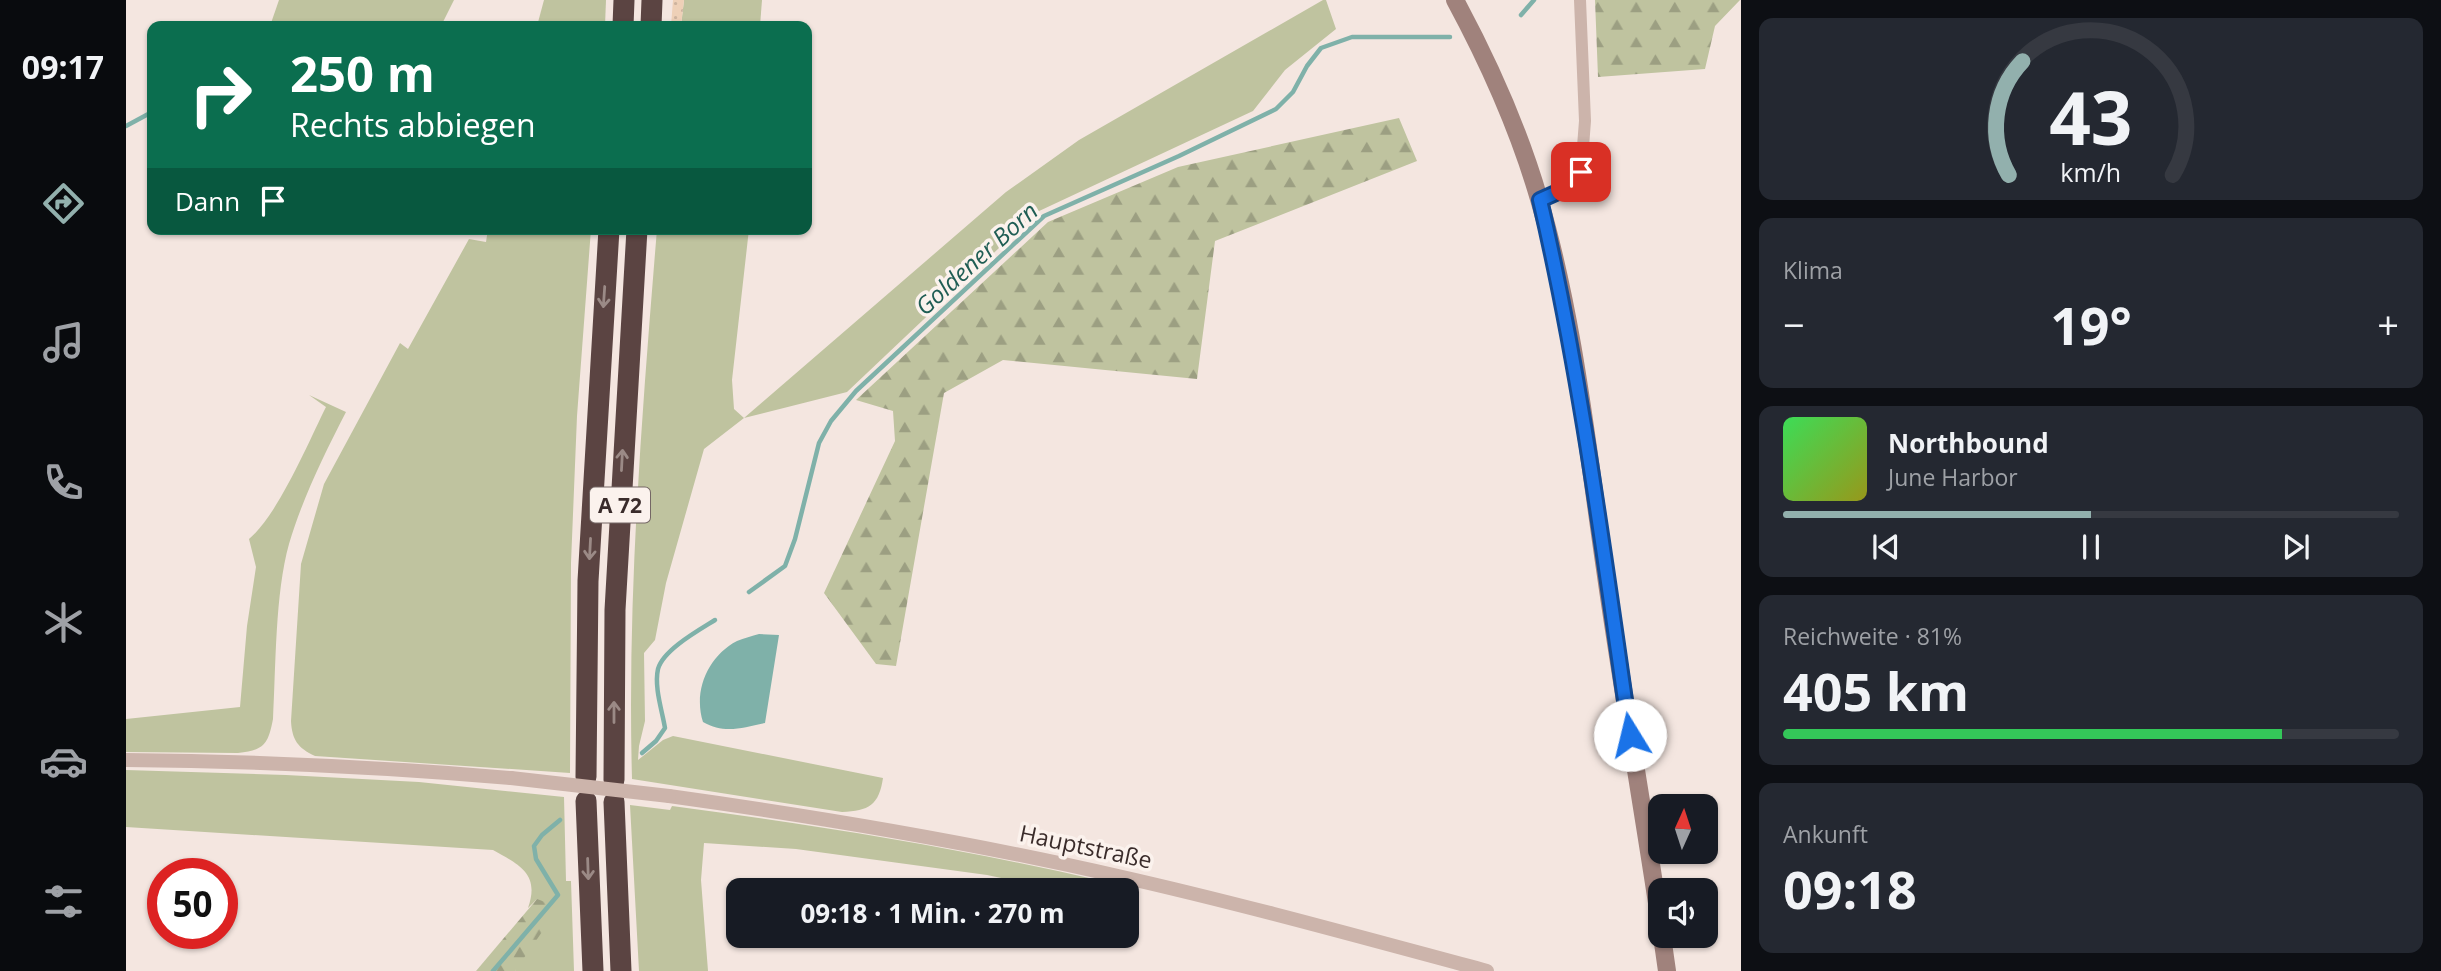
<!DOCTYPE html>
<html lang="de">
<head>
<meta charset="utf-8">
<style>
  body { margin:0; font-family:"Open Sans",sans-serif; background:#242831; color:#f1f3f6; height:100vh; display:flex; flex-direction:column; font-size:26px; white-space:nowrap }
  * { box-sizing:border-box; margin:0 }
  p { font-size:23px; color:#9ea1a6 }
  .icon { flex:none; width:38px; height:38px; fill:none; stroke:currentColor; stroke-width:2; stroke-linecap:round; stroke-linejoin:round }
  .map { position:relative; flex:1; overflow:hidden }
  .side { display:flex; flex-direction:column; gap:18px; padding:18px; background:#0d0f14; width:700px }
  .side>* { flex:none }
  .top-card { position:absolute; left:21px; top:21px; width:665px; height:214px; border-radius:14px; box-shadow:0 2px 5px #0004; background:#0b6e4f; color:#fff; overflow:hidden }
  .needle { width:46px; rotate:3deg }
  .tools { position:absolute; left:1522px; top:794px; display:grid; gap:14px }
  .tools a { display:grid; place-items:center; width:70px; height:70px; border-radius:14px; background:#171b24; box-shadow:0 2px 5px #0004; font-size:35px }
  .speed { position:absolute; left:21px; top:858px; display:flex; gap:14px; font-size:35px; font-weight:700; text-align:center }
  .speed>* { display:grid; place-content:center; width:91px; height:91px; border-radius:50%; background:#171b24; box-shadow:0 2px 5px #0004; line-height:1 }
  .speed .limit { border:10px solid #d22; background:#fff; color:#111 }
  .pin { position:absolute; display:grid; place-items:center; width:60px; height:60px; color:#fff; margin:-30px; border-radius:14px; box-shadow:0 4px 10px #0006 }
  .me { position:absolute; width:77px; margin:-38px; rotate:351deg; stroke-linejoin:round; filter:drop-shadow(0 0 5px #0008) }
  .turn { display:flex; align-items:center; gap:24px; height:147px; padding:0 28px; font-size:32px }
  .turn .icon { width:91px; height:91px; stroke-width:2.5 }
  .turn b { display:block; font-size:49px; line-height:60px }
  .then { display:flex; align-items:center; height:66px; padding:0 28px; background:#0003; gap:14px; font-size:26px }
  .big { font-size:52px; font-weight:700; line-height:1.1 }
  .side .card { flex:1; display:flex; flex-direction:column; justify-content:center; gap:10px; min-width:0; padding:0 24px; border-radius:14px; background:#242831 }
  .side .dial { align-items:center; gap:0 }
  .dial svg { height:182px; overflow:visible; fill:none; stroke:#363941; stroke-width:7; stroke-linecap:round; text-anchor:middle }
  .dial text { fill:#f1f3f6; stroke:none }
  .song { display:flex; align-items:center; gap:21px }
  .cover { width:84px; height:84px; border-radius:10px; background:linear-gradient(135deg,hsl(130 70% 55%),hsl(60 70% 35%)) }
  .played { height:7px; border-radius:4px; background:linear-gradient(90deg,#92b0ad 50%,#363941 50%) }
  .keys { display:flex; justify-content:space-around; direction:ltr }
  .heat { display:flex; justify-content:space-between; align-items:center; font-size:38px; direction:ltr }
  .charge { height:10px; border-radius:5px; background:linear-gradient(90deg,#34c759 81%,#363941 0) }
  .trip { position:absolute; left:600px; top:878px; width:413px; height:70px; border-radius:14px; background:#171b24; box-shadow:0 2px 5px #0004; font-weight:700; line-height:70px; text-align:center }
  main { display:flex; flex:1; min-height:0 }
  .tab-bar { display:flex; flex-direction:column; width:126px; justify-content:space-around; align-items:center; background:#090b0e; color:#9ea1a6 }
  .tab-bar .icon { width:49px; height:49px }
  .tab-bar .selected { color:#92b0ad }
  .tab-bar b { font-size:32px; color:#f1f3f6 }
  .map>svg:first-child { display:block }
  .grass { fill:#bfc39f }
  .forest { fill:url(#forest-firs) }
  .sand { fill:url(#sand-dots) }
  .water { fill:#7fb1a9 }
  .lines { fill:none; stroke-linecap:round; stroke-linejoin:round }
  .stream { stroke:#7fb1a9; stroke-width:4.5 }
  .minor { stroke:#ccb4ab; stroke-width:12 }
  .tertiary { stroke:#ccb4ab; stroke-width:14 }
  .secondary { stroke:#a0827c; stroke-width:18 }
  .motorway { stroke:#5b4442; stroke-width:21 }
  .tertiary-bridge { stroke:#ccb4ab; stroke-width:14 }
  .oneway { stroke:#9b8a86 }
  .route-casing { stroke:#114b97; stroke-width:18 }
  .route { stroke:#1a73e8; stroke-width:12 }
  .labels { text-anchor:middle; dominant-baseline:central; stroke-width:7; stroke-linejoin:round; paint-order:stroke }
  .shield { fill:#fbf2ed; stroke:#746765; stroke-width:2 }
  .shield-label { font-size:21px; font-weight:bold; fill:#3a2c2b }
  .street-label { font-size:23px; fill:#3a2c2b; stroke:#fbf2ed }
  .water-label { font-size:24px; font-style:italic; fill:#1f5d54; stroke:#fbf2ed }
</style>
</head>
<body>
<main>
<nav class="tab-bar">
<b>09:17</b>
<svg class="icon selected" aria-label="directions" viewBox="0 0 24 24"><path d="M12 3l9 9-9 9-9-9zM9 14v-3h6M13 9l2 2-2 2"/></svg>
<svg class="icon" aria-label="music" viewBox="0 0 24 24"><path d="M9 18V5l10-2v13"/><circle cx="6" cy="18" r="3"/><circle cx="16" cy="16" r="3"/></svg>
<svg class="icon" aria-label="phone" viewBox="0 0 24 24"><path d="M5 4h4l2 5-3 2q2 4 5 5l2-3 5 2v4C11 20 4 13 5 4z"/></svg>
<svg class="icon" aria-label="climate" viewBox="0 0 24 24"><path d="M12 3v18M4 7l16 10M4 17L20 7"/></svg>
<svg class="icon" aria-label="car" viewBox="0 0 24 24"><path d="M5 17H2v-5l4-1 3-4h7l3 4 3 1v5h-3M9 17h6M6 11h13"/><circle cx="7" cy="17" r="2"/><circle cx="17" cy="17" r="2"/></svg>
<svg class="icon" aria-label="filters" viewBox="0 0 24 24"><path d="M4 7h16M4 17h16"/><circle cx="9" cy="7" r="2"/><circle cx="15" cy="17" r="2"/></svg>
</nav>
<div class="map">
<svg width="1615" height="971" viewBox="0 0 1615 971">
  <defs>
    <pattern id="forest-firs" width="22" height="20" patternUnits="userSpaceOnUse" patternTransform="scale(1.75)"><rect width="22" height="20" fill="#bfc39f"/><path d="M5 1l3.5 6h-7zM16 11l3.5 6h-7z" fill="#9c9f82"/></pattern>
    <pattern id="sand-dots" width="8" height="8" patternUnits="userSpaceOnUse" patternTransform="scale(1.75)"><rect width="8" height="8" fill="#eed0b7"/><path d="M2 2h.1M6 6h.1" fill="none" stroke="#cdb39e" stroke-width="1.8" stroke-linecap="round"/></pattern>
  </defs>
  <rect width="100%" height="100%" fill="#f4e6e0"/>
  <g class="grass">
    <path d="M153 0H328L315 26H144Z"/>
    <path d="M418 0H480L479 26H411Z"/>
    <path d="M558 0H636L634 26H555Z"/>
    <path d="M1197 0H1200L1210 29 1159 70 1127 111 911 212 721 392 618 418 578 449 540 583 529 640 518 653 519 721 513 746 512 760 537 740 547 736 757 778C753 805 743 811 716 812L506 779C501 596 516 412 531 229H623L606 380 608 409 618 418 880 192 953 140Z"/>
    <path d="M362 229H465L451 416 445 563 444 773 189 756C172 748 166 740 165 721L175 564 198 484 274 343 282 349 343 239 360 242Z"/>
    <path d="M183 395 220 412C198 455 177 497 163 544 149 594 150 666 147 719 142 745 138 750 112 753L0 752V719L114 707 121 626 130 567 123 539C152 515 182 443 200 407Z"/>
    <path d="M0 770 160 775 293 782 438 797 440 881H445L448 971H389L411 899 402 908C414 874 394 865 367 850L0 827Z"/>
    <path d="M504 805 544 810 546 806C690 825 834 848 976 881L980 885 979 891H936L861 875 670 849 578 843 575 880 582 971H513Z"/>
  </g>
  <g class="forest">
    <path d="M1469 0H1614L1589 26 1579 69 1472 77Z"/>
    <path d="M1273 118 1291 161 1089 241 1071 379 877 360 818 393 770 666 750 664 698 593 769 441 767 411 730 400 922 222 1052 167Z"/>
    <path d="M411 899 427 905V916L389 971H350Z"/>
  </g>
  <path class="sand" d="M547 0H558L555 26H545Z"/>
  <path class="water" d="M633 634 653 635 639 723C616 728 598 734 577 722 567 691 582 656 611 641 618 638 626 636 633 634Z"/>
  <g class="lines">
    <g class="stream">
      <path d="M1395 15 1408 0"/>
      <path d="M0 126 26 112"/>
      <path d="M623 592 659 566 669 539 693 443 705 421 730 391 918 216 1053 156 1150 109 1167 92 1181 66 1195 48 1226 37H1324"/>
      <path d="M516 753 530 741 539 728C536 710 528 687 532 669 537 650 573 630 589 620"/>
      <path d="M367 971 432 895 410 859 408 846 416 835 434 820"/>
    </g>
    <path class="minor" d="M1414 200 1443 187 1455 172 1459 121 1454 0"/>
    <g class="tertiary">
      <path d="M0 760C128 761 257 767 385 778"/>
      <path d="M543 796C694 817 843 842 992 876 1116 904 1238 938 1361 971"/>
    </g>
    <g class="secondary">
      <path d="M1329 0C1363 63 1393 130 1413 199 1448 318 1461 446 1479 569 1496 689 1517 809 1535 929"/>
      <path d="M1536 936 1541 971"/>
    </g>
    <g class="motorway">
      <path d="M497 26 498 0"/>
      <path d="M525 26 526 0"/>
      <path d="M460 777 462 581 483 229"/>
      <path d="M488 780 489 610 511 229"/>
      <path d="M460 801 467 971"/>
      <path d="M488 802 495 971"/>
    </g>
    <path class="tertiary-bridge" d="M385 778 543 796"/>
  </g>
  <defs><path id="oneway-shaft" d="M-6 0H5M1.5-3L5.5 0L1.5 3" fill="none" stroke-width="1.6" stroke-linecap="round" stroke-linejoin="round" transform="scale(1.75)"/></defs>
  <g class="oneway">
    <use href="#oneway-shaft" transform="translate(478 297) rotate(94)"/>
    <use href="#oneway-shaft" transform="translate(496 460) rotate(-87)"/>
    <use href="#oneway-shaft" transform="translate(464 549) rotate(93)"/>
    <use href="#oneway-shaft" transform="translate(488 712) rotate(-90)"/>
    <use href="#oneway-shaft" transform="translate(462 869) rotate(88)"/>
  </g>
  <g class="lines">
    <g class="route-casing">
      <path id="route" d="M1455 172 1443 187 1414 200C1455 376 1478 556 1504 735"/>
    </g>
    <use href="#route" class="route"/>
  </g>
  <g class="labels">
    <rect class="shield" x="464" y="487.5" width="60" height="35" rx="5"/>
    <g class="shield-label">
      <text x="494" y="505">A 72</text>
    </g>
    <g class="street-label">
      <text transform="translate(960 846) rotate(12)">Hauptstraße</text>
    </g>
    <g class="water-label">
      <text transform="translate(850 258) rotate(-42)">Goldener Born</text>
    </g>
  </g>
</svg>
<div class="tools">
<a><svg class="needle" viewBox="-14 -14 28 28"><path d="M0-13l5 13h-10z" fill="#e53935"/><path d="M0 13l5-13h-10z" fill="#9ea1a6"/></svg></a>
<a><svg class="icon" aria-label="sound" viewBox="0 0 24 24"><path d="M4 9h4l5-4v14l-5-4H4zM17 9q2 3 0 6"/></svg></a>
</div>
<div class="speed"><div class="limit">50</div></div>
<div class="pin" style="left:1455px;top:172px;background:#d93025"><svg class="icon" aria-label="arrive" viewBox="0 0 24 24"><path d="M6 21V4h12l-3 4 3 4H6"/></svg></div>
<svg class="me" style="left:1504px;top:735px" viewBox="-20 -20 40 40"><circle r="19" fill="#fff"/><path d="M0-13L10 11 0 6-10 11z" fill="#1a73e8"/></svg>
<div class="trip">09:18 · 1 Min. · 270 m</div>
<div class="top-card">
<div class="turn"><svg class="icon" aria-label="right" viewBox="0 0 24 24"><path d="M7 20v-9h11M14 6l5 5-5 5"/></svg><div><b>250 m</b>Rechts abbiegen</div></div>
<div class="then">Dann<svg class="icon" aria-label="arrive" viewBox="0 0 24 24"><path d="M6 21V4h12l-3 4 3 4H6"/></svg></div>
</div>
</div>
<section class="side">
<div class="card dial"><svg viewBox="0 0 100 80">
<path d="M14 69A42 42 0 1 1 86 69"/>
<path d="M14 69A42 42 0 0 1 20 19" stroke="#92b0ad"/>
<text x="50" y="56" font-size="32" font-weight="700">43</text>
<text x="50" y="72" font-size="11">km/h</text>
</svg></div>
<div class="card"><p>Klima</p>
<div class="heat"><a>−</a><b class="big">19°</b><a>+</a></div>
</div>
<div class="card">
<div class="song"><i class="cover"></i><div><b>Northbound</b><p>June Harbor</p></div></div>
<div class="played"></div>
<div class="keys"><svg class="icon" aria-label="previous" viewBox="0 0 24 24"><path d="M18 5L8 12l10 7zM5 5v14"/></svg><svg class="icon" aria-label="pause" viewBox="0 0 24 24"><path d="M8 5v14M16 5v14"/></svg><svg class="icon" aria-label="next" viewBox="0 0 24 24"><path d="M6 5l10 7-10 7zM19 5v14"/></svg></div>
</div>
<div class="card"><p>Reichweite · 81%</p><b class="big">405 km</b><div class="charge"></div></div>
<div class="card"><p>Ankunft</p><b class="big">09:18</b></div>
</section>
</main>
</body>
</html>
